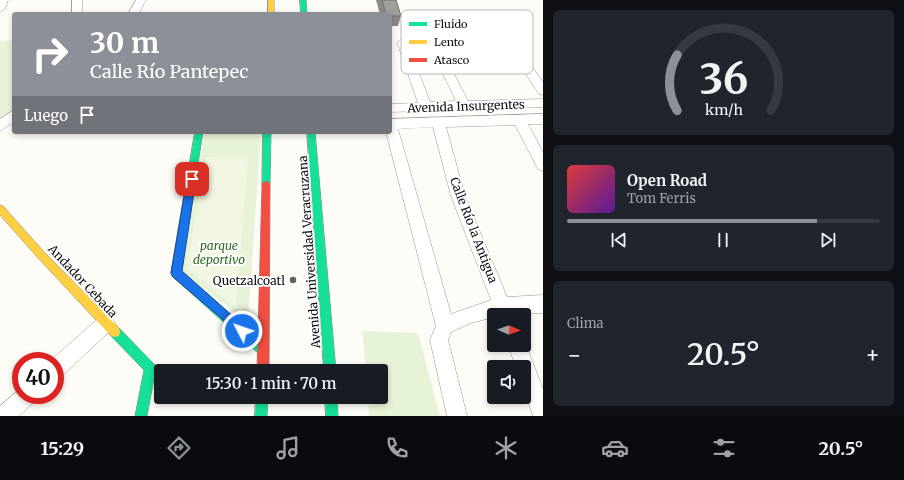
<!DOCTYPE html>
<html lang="es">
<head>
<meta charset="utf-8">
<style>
  body { margin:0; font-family:Merriweather,serif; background:#20242c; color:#f1f3f6; height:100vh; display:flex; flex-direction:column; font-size:15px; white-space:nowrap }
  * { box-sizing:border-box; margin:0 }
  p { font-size:13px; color:#9ea1a6 }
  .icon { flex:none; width:22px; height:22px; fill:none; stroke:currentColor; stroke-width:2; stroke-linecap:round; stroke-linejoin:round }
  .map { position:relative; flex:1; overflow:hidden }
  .sheet { display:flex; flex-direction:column; gap:10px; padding:10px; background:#0d0f14; width:361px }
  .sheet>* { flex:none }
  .hud { position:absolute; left:12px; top:12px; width:380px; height:122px; border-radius:4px; box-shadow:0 2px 6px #0003; background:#8c9099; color:#fff; overflow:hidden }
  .needle { width:26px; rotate:92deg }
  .fabs { position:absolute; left:487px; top:308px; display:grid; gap:8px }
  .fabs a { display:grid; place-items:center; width:44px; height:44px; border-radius:4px; background:#171b24; box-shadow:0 2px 6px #0003; font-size:20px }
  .speed { position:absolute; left:12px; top:352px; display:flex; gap:8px; font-size:20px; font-weight:700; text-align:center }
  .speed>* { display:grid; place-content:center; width:52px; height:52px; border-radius:50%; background:#171b24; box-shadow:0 2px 6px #0003; line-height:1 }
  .speed .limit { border:6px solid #d22; background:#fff; color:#111 }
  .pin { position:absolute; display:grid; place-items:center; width:34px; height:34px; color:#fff; margin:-17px; border-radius:8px; box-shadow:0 2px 6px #0006 }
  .me { position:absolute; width:44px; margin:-22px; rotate:311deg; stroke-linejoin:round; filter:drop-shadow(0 0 3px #0008) }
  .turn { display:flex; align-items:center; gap:14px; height:84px; padding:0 12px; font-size:18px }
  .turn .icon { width:52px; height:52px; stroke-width:2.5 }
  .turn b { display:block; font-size:28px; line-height:34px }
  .then { display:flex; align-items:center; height:38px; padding:0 12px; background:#0003; gap:8px; font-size:15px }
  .big { font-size:30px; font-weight:600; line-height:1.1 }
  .sheet .card { flex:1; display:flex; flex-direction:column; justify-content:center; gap:6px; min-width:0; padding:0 14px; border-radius:6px; background:#20242c }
  .sheet .dial { align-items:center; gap:0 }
  .dial svg { height:104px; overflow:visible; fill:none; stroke:#363941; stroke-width:7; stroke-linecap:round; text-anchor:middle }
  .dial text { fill:#f1f3f6; stroke:none }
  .song { display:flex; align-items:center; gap:12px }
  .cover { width:48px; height:48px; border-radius:6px; background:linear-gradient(135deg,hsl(0 70% 55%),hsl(270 70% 35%)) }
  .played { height:4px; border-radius:2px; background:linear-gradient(90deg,#8c9099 80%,#363941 80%) }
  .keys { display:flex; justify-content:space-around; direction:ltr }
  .heat { display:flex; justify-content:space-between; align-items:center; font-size:22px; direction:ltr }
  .trip { position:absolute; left:154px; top:364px; width:234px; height:40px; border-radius:4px; background:#171b24; box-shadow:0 2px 6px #0003; font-weight:600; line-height:40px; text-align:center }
  .tab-bar { display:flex; height:64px; justify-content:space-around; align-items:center; background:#090b0e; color:#9ea1a6 }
  .tab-bar .icon { width:28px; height:28px }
  .tab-bar .active { color:#8c9099 }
  .tab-bar b { font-size:18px; color:#f1f3f6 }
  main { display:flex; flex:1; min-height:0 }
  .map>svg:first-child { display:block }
  .green { fill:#e7f3d7 }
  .pitch { fill:#f0f6e1 }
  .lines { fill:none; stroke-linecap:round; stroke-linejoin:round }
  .street-casing { stroke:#979795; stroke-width:1 }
  .fast-casing { stroke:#8e8d8b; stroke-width:1 }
  .slow-casing { stroke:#8e8d8b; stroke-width:1 }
  .jam-casing { stroke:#8e8d8b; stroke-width:1 }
  .street { fill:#fffffe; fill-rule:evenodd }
  .fast { fill:#16e098; fill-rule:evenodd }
  .slow { fill:#ffcf43; fill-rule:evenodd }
  .jam { fill:#f24e42; fill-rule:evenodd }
  .wall { fill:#8a8986 }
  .building { fill:#a19f9c; stroke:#716f6d }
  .route { fill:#1a73e8; stroke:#114b97 }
  .poi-dot { fill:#646362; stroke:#fff; stroke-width:1.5 }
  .labels { text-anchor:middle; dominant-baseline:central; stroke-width:4; stroke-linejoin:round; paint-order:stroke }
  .street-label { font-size:12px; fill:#111; stroke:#fff }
  .park-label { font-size:12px; font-style:italic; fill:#2f6b1f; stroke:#fff }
  .poi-label { font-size:12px; fill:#111; stroke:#fff; text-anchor:end }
  .key { fill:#fff; stroke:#b8b8b8; stroke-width:1 }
  .key-label { font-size:11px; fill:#111 }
</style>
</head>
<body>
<main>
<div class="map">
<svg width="543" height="416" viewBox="0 0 543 416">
  <rect width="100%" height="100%" fill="#fdfcf7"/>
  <g class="green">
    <path d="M14 40V108L0 118V41Z"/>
    <path d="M205 132H261L248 322 181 271Z"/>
    <path d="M362 331 418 333 440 416H369L368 397H381V371H366Z"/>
  </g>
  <path class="pitch" d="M206 157 248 158 236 308 187 268Z"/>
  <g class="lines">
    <g class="street-casing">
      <g id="street">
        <path d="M0 0H8L5 9 0 12Z"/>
        <rect x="72" y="0" width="10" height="14"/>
        <path d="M136 0H146L138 14H128Z"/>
        <path d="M432 38 437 41 468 101 543 99V107L390 112V104L418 103 397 42 402 39 407 42 430 102 456 101 427 41Z"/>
        <path d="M480 45 519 48 543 82V95L539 94 512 53 476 50 475 48Z"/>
        <path d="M14 110V122L0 131V119Z"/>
        <path d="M543 114V124H528L543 152V171L538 169 515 125 446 127 465 196 507 297 543 295V313L494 315V317L471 323 451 332 448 340 467 416H447L430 340 436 326 386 132H390V119ZM433 127 451 196 491 300 451 314 398 129Z"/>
        <path d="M106 314 112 317 115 323 112 329 62 376 55 379V361H50L100 317Z"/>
        <path d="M524 340 543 389V416H533L524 390V367H516L508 345H524Z"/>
        <path d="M21 388V395H37L34 402 19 416H0V406Z"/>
      </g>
    </g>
    <g class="fast-casing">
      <g id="fast">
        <path d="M300 0H306L307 14H301Z"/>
        <path d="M195 132H203L181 271 267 346 269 350 267 354 263 356 259 354 172 276 171 273Z"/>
        <path d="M263 132H271L270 185 269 188H263L262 185Z"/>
        <path d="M307 132H315L336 371H324Z"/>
        <path d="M115 327 119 328 154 364 156 368 147 416H135L144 370 111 336 110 332 111 328Z"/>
        <path d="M256 397H268L267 416H255Z"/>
        <path d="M325 397H337L338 416H326Z"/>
      </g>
    </g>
    <g class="slow-casing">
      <g id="slow">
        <rect x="268" y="0" width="6" height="14"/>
        <path d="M0 205 3 206 45 253 119 328 120 332 119 336 115 337 111 336 39 259 0 215Z"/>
      </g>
    </g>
    <g class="jam-casing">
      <path id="jam" d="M266 181 269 182 270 185 269 371H257L262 185 263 182Z"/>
    </g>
    <use href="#street" class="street"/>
    <use href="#fast" class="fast"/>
    <use href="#slow" class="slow"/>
    <use href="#jam" class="jam"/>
  </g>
  <path class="wall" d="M376 0H396L401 16 398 26H390V14H380Z"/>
  <path class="building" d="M382 0H396L401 16H390V14H386Z"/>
  <path class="route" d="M192 176 196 179 182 271 245 327 247 331 245 335 242 336 173 277 171 273 187 179Z"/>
  <circle class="poi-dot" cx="293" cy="280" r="4"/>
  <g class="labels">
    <g class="street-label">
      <text transform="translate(466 106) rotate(-2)">Avenida Insurgentes</text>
      <text transform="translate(474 230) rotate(69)">Calle Río la Antigua</text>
      <text transform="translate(309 252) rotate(-94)">Avenida Universidad Veracruzana</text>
      <text transform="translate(83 281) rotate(47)">Andador Cebada</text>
    </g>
    <g class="park-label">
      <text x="219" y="245">parque<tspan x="219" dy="14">deportivo</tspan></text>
    </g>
    <g class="poi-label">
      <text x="285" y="280">Quetzalcoatl</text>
    </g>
  </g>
  <rect x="401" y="10" width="132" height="64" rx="6" class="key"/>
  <rect x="409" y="22" width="18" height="4" fill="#16e098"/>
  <rect x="409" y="40" width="18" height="4" fill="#ffcf43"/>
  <rect x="409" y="58" width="18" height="4" fill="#f24e42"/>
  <g class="key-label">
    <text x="434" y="28">Fluido</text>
    <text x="434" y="46">Lento</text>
    <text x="434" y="64">Atasco</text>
  </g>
</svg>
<div class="fabs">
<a><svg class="needle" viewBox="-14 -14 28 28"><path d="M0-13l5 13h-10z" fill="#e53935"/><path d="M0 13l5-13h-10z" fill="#9ea1a6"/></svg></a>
<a><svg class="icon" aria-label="sound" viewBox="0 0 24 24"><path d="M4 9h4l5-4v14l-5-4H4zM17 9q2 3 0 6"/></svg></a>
</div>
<div class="speed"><div class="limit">40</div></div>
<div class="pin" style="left:192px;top:179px;background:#d93025"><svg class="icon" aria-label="arrive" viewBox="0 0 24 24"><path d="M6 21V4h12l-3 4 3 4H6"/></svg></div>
<svg class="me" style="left:242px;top:331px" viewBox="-20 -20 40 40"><circle r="17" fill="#1a73e8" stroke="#fff" stroke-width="3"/><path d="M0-11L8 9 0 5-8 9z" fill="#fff"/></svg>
<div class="trip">15:30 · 1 min · 70 m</div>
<div class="hud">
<div class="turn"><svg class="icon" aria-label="right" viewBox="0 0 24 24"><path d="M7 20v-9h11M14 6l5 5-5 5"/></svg><div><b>30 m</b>Calle Río Pantepec</div></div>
<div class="then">Luego<svg class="icon" aria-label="arrive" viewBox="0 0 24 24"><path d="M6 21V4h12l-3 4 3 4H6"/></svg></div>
</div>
</div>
<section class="sheet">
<div class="card dial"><svg viewBox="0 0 100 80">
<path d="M14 69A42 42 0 1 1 86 69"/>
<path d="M14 69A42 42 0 0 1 14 26" stroke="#8c9099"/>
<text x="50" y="56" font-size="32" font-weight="700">36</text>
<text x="50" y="72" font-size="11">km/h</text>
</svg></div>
<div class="card">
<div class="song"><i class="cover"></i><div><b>Open Road</b><p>Tom Ferris</p></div></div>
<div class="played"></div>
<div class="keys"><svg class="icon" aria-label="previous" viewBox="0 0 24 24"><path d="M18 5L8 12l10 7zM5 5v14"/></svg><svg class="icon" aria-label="pause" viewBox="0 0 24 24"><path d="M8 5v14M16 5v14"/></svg><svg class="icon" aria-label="next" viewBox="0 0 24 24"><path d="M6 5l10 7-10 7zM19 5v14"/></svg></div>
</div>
<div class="card"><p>Clima</p>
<div class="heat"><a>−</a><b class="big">20.5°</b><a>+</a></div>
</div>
</section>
</main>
<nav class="tab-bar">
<b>15:29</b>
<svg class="icon active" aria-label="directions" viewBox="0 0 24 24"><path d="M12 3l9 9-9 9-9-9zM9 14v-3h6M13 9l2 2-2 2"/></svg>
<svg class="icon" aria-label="music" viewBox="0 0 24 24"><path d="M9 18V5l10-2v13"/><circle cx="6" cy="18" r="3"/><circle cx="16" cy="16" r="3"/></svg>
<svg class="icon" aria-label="phone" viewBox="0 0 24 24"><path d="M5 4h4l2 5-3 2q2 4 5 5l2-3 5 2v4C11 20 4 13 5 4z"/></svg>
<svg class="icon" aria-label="climate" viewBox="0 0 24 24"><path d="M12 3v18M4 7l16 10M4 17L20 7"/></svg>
<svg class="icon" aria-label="car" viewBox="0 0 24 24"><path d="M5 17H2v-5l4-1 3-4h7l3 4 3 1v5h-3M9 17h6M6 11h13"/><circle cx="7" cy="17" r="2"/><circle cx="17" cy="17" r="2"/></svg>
<svg class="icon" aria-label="filters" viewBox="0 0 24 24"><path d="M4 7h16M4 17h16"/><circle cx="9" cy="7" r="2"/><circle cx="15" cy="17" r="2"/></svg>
<b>20.5°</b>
</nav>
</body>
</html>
